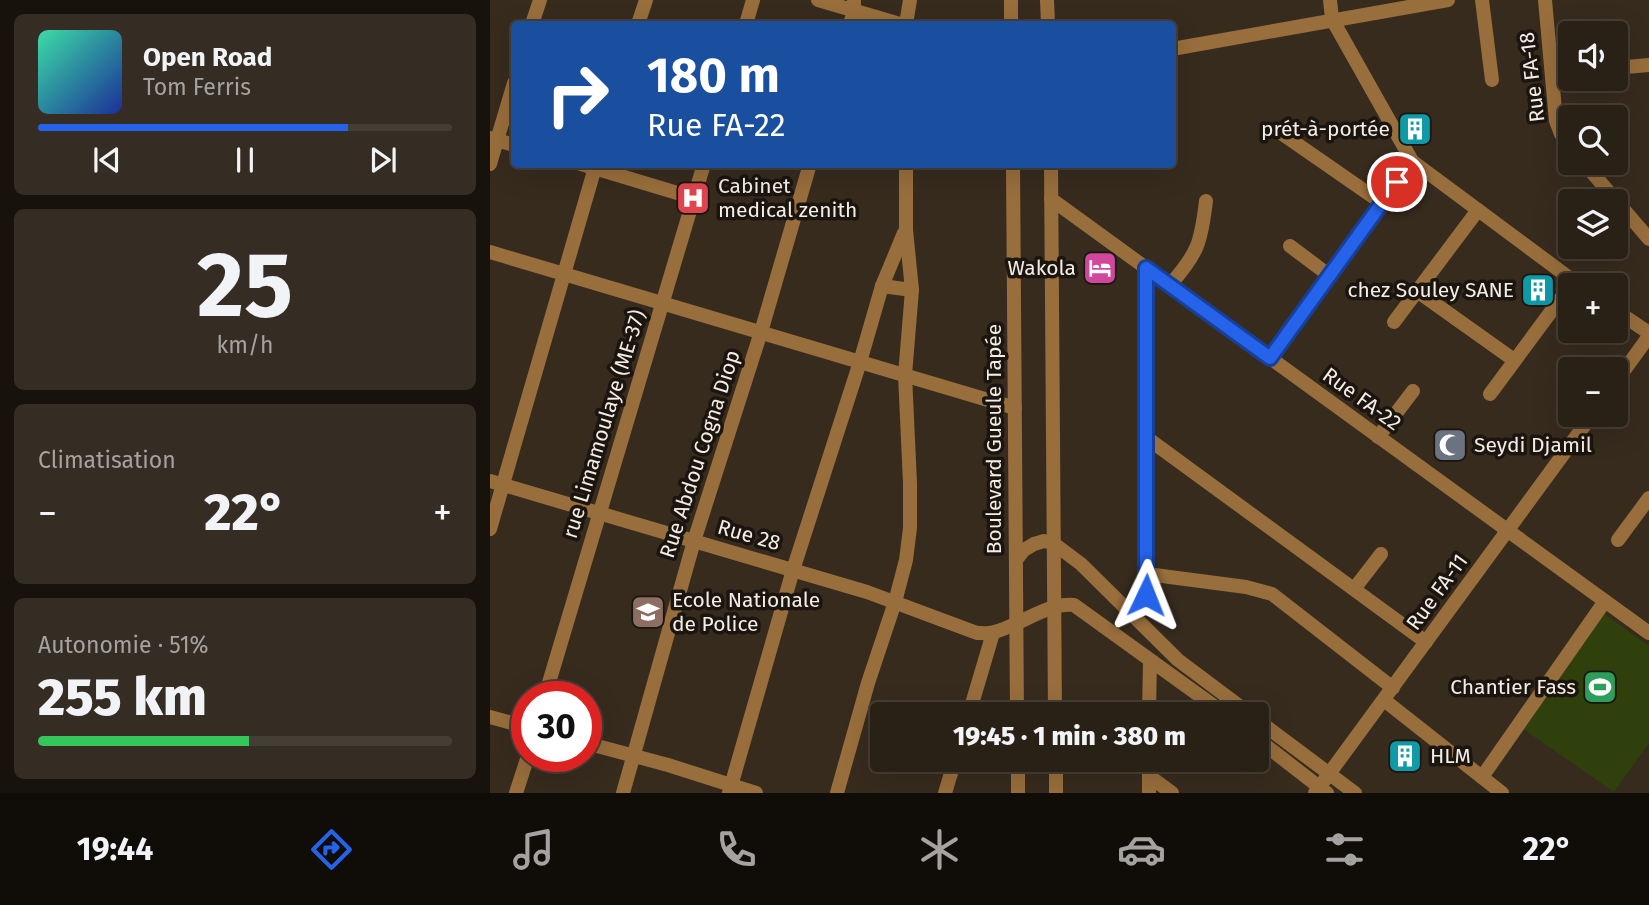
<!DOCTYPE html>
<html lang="fr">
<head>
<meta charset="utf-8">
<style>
  body { margin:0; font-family:"Fira Sans",sans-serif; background:#352d23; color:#f1f3f6; height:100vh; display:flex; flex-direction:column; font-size:26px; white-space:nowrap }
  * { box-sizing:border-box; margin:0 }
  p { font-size:23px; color:#a5a3a1 }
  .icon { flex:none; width:38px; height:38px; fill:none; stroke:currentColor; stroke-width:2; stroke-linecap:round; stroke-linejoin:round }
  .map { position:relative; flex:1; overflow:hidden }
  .panel { display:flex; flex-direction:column; gap:14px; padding:14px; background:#17120c; width:490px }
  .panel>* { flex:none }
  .guide { position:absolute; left:21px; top:21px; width:665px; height:147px; border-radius:7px; box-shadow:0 7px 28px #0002,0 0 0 2px #453e35; background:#1a4fa0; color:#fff; overflow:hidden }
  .fabs { position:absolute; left:1068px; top:21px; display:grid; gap:14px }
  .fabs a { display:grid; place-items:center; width:70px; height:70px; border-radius:7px; background:#292016; box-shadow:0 7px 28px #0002,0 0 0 2px #453e35; font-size:35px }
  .speed { position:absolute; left:21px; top:681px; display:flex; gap:14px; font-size:35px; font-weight:700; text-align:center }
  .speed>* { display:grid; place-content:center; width:91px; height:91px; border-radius:50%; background:#292016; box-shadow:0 7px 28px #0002,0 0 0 2px #453e35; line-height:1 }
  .speed .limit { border:10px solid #d22; background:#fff; color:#111 }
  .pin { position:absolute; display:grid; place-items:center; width:60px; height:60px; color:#fff; margin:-30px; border:4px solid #fff; border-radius:50%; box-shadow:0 2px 7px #0007 }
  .me { position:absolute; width:77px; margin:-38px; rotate:2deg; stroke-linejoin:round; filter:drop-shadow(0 0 5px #0008) }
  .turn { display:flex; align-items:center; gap:24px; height:147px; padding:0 21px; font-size:32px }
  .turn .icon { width:91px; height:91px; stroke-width:2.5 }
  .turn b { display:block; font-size:49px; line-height:60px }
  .big { font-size:52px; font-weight:800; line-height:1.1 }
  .panel .tile { flex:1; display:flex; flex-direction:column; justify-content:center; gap:10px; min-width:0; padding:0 24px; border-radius:10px; background:#352d23 }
  .panel .dial { align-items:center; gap:0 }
  .dial b { font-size:91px; line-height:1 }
  .song { display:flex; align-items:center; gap:21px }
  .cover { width:84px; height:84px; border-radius:10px; background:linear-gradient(135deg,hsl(160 70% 55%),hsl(230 70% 35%)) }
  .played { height:7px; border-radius:4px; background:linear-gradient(90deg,#2563eb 75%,#453e35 75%) }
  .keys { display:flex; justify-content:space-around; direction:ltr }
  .heat { display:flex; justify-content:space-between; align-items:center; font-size:38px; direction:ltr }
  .charge { height:10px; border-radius:5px; background:linear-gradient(90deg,#34c759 51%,#453e35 0) }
  .trip { position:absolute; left:380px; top:702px; width:399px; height:70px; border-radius:7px; background:#292016; box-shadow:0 7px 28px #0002,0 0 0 2px #453e35; font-weight:800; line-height:70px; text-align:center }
  .menu { display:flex; height:112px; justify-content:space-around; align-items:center; background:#100d09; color:#a5a3a1 }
  .menu .icon { width:49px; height:49px }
  .menu .on { color:#2563eb }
  .menu b { font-size:32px; color:#f1f3f6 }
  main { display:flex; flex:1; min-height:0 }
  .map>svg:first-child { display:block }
  .green { fill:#2f400c }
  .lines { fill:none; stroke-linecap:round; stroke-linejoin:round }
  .minor { stroke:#986e3c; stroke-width:14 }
  .tertiary { stroke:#986e3c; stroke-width:14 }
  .route-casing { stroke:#184099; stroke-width:18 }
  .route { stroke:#2563eb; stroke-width:12 }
  .labels { text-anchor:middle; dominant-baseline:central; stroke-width:7; stroke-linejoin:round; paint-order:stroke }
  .street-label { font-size:21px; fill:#f5ede5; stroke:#1a150f }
  .poi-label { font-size:21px; fill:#f5ede5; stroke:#1a150f; text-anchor:end }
</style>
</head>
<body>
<main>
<section class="panel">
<div class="tile">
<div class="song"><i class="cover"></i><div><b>Open Road</b><p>Tom Ferris</p></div></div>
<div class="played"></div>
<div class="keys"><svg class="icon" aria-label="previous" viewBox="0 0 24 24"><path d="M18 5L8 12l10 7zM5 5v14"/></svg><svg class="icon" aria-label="pause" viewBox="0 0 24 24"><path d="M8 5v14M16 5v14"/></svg><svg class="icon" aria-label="next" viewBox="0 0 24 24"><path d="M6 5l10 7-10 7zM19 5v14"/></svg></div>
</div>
<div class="tile dial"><b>25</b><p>km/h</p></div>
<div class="tile"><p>Climatisation</p>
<div class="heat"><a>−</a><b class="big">22°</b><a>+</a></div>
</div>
<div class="tile"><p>Autonomie · 51%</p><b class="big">255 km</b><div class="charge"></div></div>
</section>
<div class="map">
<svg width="1159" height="793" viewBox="0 0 1159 793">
  <rect width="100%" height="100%" fill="#372b1e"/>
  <path class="green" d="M1113 613 1159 646V743L1124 792 1032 728Z"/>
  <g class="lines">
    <g class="minor">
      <path d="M328 0 410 24"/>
      <path d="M840 0 842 19 922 161 1089 285"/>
      <path d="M992 0 1002 80"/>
      <path d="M1055 0 1066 121 1071 134 1080 146"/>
      <path d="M42 24 50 0"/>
      <path d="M148 24 156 0"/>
      <path d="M256 24 263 0"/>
      <path d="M360 24 364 11V0"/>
      <path d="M416 24 420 0"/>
      <path d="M682 49 958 0"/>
      <path d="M1125 68 1159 65"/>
      <path d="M1062 74 1080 72"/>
      <path d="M791 133 892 203"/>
      <path d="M0 138 24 145"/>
      <path d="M1094 163 1159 239"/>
      <path d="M0 164 24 83"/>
      <path d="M91 164 204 198"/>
      <path d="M561 199 1159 633"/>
      <path d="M800 246 840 276"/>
      <path d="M0 252 525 408"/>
      <path d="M680 285C708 253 711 243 716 201"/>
      <path d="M392 286 422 290"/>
      <path d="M927 291 1024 360"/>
      <path d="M1125 310 1159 333"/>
      <path d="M904 322 988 210"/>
      <path d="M780 358 922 161"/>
      <path d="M1125 383 1159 336"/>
      <path d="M1000 394 1080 286"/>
      <path d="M888 437 923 391"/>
      <path d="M657 438 936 642"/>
      <path d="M0 481 377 592 487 633C492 633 499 634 504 632 529 626 558 602 584 605L735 714"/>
      <path d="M0 529 106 164"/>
      <path d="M1128 540 1159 498"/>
      <path d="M526 560 534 550 544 544 554 541 563 543 591 564 688 660 760 714"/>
      <path d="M657 574 756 587 782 594 903 688"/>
      <path d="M864 589 891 554"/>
      <path d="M640 614 652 603 658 590 656 268"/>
      <path d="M55 696 214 164"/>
      <path d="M894 700 1012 793"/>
      <path d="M479 714 503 633"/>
      <path d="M659 714 660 660"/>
      <path d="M0 717 37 727"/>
      <path d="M766 719 865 793"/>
      <path d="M766 738 837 793"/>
      <path d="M96 743 178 765 266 793"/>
      <path d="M659 776 682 793"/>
      <path d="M992 777 1115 601"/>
      <path d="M26 793 38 756"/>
      <path d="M133 793 204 541 271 332 320 164"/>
      <path d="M239 793 303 570 370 362 392 286 414 233"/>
      <path d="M347 793 378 683 405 602 416 560 420 528V483L415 375 422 290 416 230V164"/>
      <path d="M455 793 465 760"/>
      <path d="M659 793V760"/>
      <path d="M825 793 1102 415"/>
    </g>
    <g class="tertiary">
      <path d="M521 0V24"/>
      <path d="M557 0 558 24"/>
      <path d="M523 164 527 714"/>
      <path d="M561 164 565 714"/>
      <path d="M528 760V793"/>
      <path d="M566 760V793"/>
    </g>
  </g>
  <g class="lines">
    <g class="route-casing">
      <path id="route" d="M656 595V268L780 358 907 182"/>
    </g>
    <use href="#route" class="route"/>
  </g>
  <defs>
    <g id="building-square" transform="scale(1.75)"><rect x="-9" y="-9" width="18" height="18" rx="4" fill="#0f9aa8" stroke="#1a150f"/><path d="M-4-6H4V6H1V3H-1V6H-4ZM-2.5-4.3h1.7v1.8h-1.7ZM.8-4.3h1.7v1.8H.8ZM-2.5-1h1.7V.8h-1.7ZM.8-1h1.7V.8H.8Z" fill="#fff"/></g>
    <g id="hospital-square" transform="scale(1.75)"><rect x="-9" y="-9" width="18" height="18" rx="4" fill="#e0444e" stroke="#1a150f"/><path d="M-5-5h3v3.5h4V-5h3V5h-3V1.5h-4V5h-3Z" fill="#fff"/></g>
    <g id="hotel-square" transform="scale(1.75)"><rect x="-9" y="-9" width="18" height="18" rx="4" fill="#d1479c" stroke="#1a150f"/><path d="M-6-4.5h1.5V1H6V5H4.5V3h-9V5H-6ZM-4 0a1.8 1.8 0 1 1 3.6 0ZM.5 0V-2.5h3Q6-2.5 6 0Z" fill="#fff"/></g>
    <g id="mosque-square" transform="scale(1.75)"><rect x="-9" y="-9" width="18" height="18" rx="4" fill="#6b7280" stroke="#1a150f"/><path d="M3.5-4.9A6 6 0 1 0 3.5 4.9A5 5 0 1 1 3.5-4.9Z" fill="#fff"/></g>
    <g id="school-square" transform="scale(1.75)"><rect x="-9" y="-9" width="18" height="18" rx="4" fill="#8d6e63" stroke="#1a150f"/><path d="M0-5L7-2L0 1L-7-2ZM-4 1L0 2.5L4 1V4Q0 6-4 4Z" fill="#fff"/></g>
    <g id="stadium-square" transform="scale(1.75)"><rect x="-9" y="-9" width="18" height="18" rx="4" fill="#2e9e5b" stroke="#1a150f"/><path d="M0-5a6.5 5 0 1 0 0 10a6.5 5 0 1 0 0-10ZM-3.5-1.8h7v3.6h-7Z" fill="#fff"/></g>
  </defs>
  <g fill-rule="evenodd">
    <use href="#building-square" x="925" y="129"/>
    <use href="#hospital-square" x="203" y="198"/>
    <use href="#hotel-square" x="610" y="268"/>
    <use href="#building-square" x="1048" y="290"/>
    <use href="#mosque-square" x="960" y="445"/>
    <use href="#school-square" x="158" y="612"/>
    <use href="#stadium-square" x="1110" y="687"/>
    <use href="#building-square" x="915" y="756"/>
  </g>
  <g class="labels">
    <g class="street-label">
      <text transform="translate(1042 77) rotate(-97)">Rue FA-18</text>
      <text transform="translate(872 399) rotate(36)">Rue FA-22</text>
      <text transform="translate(114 424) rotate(-73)">rue Limamoulaye (ME-37)</text>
      <text transform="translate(504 439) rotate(-90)">Boulevard Gueule Tapée</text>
      <text transform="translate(210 454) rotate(-72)">Rue Abdou Cogna Diop</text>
      <text transform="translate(259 535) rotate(16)">Rue 28</text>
      <text transform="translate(947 592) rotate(-54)">Rue FA-11</text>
    </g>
    <g class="poi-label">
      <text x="900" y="129">prét-à-portée</text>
      <text x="228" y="186" text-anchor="start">Cabinet<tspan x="228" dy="24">medical zenith</tspan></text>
      <text x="586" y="268">Wakola</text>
      <text x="1024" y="290">chez Souley SANE</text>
      <text x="984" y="445" text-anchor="start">Seydi Djamil</text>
      <text x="182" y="600" text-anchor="start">Ecole Nationale<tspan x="182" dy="24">de Police</tspan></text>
      <text x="1086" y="687">Chantier Fass</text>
      <text x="940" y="756" text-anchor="start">HLM</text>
    </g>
  </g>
</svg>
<div class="fabs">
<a><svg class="icon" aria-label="sound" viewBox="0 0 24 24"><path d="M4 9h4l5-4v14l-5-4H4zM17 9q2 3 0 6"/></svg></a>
<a><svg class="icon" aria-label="search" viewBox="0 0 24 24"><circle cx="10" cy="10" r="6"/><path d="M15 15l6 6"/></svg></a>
<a><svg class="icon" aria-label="layers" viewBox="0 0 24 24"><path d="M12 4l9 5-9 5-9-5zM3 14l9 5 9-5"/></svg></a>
<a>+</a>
<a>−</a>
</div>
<div class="speed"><div class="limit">30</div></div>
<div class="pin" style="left:907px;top:182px;background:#d93025"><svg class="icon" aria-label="arrive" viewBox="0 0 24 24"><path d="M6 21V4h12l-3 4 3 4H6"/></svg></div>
<svg class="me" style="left:656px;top:595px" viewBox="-20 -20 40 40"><path d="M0-17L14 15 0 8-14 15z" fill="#2563eb" stroke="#fff" stroke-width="4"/></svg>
<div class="trip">19:45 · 1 min · 380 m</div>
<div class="guide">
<div class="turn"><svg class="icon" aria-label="right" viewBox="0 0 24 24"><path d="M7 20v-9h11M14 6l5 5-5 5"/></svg><div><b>180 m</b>Rue FA-22</div></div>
</div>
</div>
</main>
<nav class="menu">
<b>19:44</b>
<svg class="icon on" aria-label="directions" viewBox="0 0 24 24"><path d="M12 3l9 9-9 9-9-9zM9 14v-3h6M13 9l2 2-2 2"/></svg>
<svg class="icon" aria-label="music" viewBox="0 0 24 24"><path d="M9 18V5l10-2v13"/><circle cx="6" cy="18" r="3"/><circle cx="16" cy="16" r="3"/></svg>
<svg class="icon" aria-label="phone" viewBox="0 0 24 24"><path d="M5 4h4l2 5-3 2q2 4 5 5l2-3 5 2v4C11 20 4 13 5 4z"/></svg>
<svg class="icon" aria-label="climate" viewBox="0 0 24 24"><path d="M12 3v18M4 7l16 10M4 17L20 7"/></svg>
<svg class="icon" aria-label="car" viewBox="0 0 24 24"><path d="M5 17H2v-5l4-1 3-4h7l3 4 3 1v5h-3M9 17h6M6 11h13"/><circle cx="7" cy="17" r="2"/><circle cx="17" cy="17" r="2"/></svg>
<svg class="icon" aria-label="filters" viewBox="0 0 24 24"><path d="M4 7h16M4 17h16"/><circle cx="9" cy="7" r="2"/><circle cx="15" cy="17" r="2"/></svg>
<b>22°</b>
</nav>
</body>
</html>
